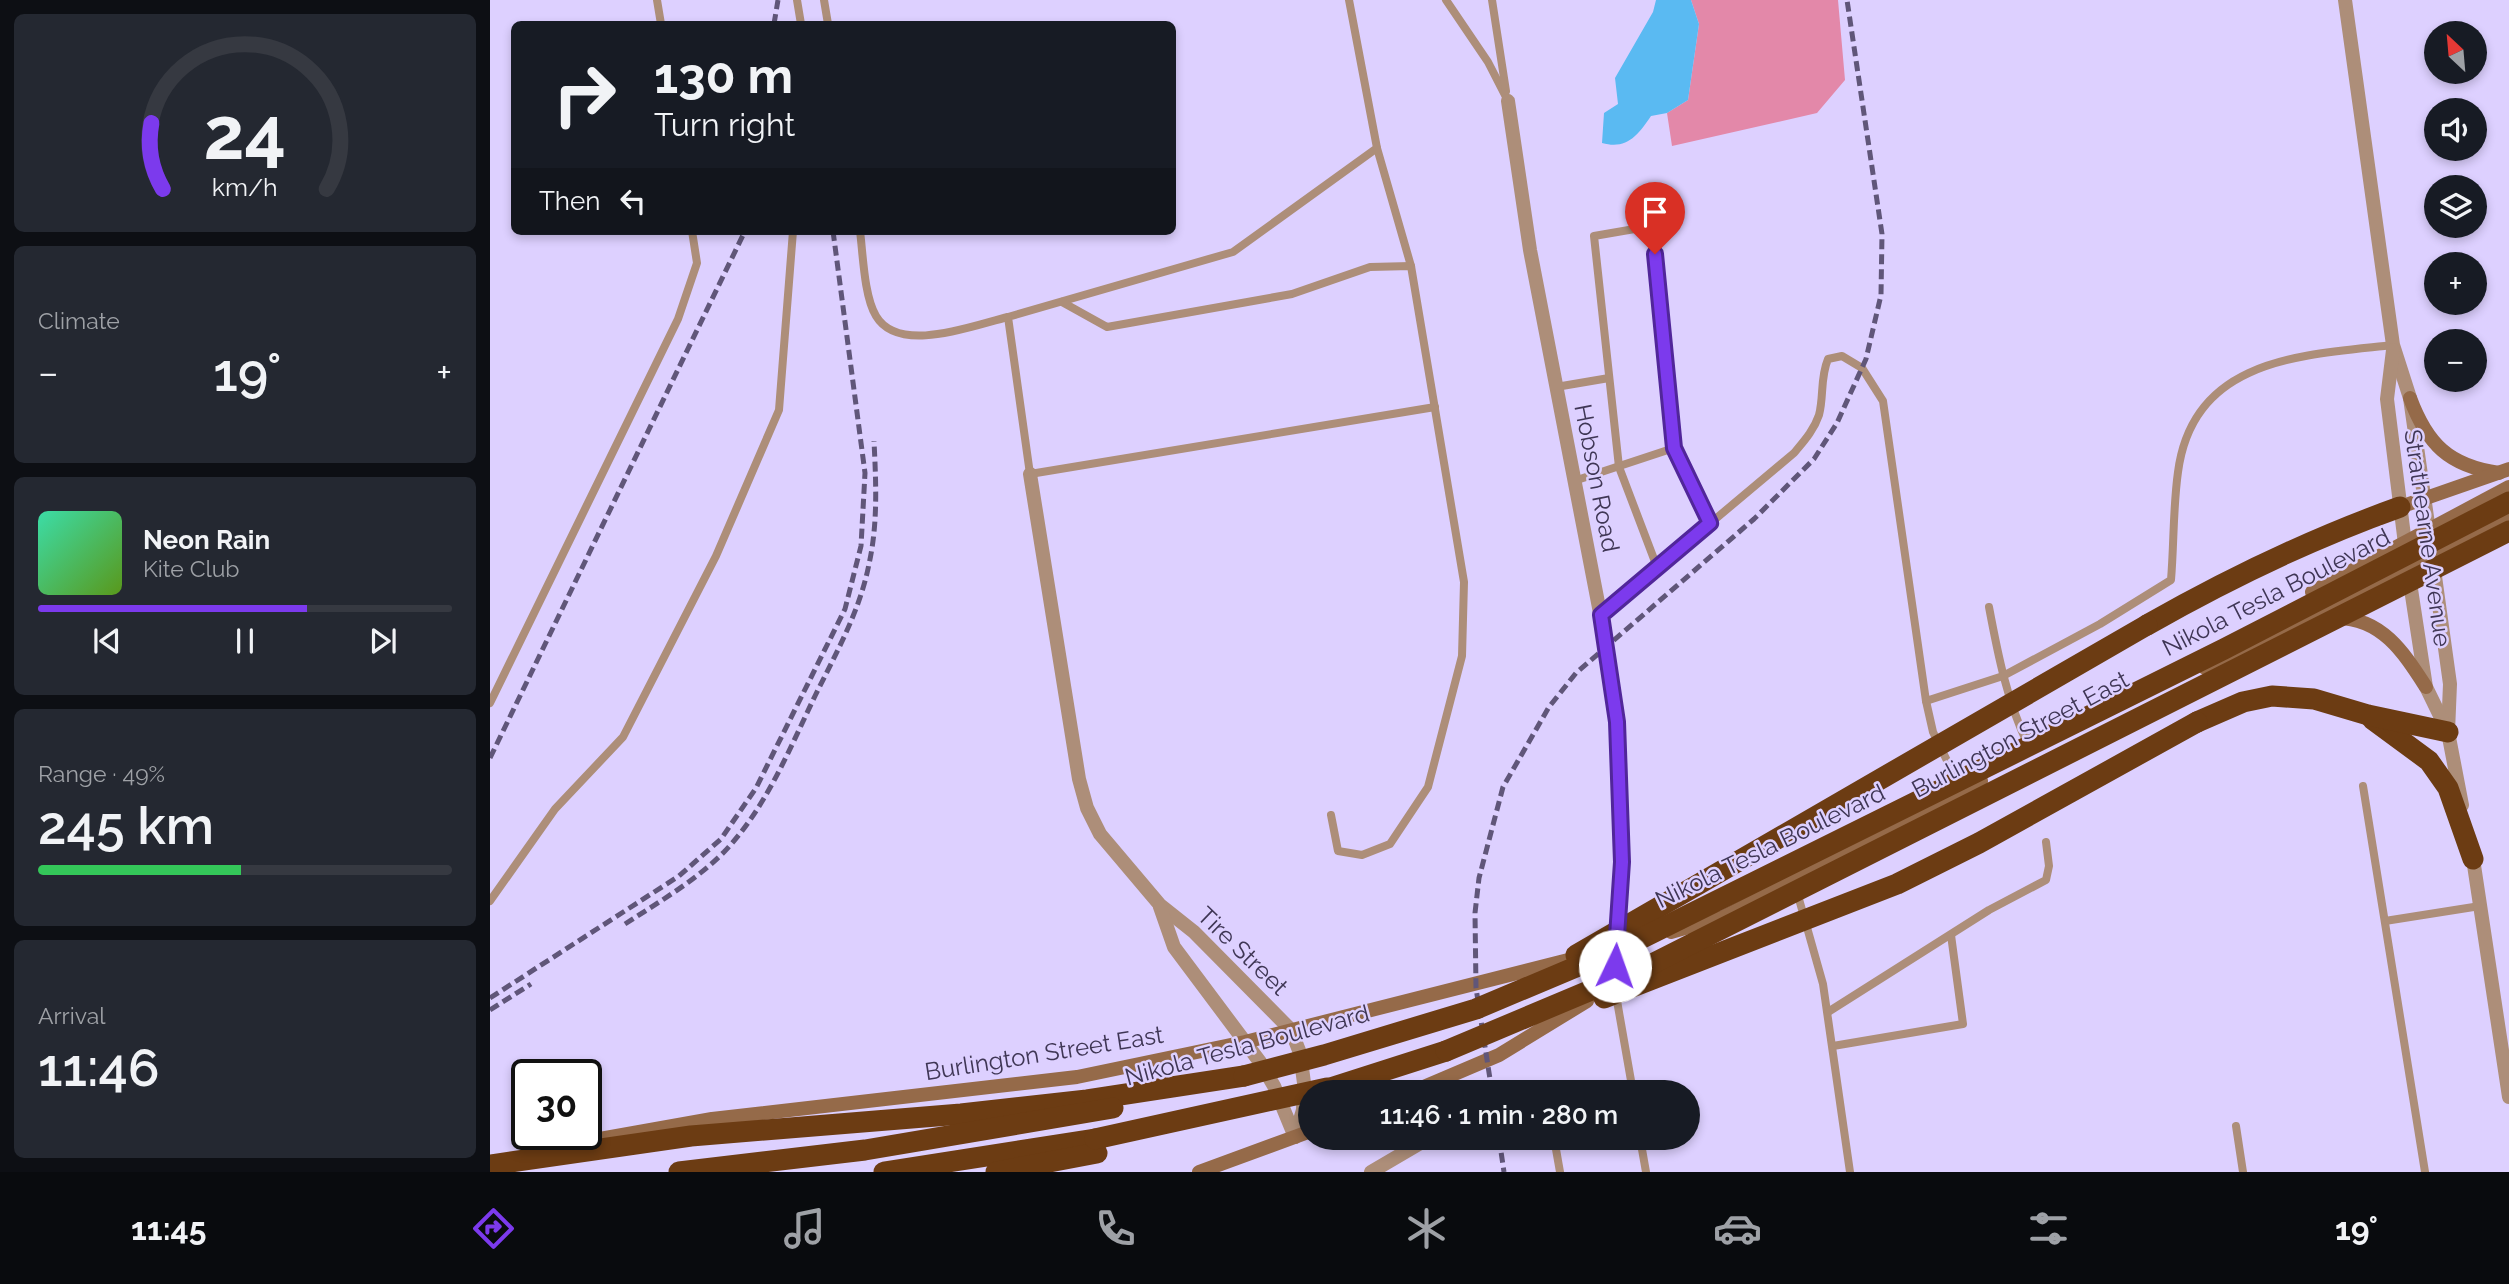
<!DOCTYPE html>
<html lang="en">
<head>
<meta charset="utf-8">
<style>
  body { margin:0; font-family:Raleway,sans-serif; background:#242831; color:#f1f3f6; height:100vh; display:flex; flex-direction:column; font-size:26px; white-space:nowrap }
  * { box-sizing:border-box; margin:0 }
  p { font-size:23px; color:#9ea1a6 }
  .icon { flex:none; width:38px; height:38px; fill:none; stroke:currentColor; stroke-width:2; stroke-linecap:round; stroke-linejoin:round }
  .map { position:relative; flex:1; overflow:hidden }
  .sheet { display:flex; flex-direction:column; gap:14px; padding:14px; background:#0d0f14; width:490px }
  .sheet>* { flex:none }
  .hud { position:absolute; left:21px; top:21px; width:665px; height:214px; border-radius:10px; box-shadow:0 4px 10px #0003; background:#171b24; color:#f1f3f6; overflow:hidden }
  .needle { width:46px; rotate:334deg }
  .controls { position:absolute; left:1934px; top:21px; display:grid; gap:14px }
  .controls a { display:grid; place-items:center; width:63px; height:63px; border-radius:50%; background:#171b24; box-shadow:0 4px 10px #0003; font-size:35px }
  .speed { position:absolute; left:21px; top:1059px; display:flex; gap:14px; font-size:35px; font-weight:700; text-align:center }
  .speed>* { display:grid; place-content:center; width:91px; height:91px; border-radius:50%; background:#171b24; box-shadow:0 4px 10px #0003; line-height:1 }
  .speed .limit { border:4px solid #111; border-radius:10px; background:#fff; color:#111 }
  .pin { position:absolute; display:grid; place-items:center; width:60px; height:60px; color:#fff; margin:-72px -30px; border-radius:50% 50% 50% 0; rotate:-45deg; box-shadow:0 0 7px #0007 }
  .pin .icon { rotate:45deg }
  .me { position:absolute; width:77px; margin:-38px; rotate:3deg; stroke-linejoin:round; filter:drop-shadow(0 0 5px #0008) }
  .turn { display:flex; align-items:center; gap:24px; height:147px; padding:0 28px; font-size:32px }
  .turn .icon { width:91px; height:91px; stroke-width:2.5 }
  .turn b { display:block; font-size:49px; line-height:60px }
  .then { display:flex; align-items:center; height:66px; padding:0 28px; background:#0003; gap:14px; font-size:26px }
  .big { font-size:52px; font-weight:600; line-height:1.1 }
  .sheet .tile { flex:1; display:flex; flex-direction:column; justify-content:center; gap:10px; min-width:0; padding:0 24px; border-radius:10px; background:#242831 }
  .sheet .dial { align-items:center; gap:0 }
  .dial svg { height:182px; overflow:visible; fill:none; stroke:#363941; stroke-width:7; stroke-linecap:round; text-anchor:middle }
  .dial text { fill:#f1f3f6; stroke:none }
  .song { display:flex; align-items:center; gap:21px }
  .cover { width:84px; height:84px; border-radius:10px; background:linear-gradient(135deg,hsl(160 70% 55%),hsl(90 70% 35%)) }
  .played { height:7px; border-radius:4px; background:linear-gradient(90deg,#7c3aed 65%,#363941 65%) }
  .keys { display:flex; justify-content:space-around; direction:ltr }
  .heat { display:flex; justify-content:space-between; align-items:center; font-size:38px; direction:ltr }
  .charge { height:10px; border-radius:5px; background:linear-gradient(90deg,#34c759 49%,#363941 0) }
  .trip { position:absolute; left:808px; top:1080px; width:402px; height:70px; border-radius:35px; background:#171b24; box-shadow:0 4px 10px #0003; font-weight:600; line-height:70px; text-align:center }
  .dock { display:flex; height:112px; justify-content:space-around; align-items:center; background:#090b0e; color:#9ea1a6 }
  .dock .icon { width:49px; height:49px }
  .dock .selected { color:#7c3aed }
  .dock b { font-size:32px; color:#f1f3f6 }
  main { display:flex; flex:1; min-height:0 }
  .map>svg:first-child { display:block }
  .green { fill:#e388a9 }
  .water { fill:#5abaf2 }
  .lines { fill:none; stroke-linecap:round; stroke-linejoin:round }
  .service { stroke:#ad8e79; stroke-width:8 }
  .minor { stroke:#ad8e79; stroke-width:14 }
  .tertiary { stroke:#ad8e79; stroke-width:14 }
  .secondary { stroke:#956a49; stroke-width:14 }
  .motorway { stroke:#6c3c13; stroke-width:21 }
  .rail { stroke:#605679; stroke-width:5; stroke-dasharray:10 5; stroke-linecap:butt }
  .motorway-bridge { stroke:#6c3c13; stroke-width:21 }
  .route-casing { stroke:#51269a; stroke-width:18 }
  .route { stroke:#7c3aed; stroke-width:12 }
  .labels { text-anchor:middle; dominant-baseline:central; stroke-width:5; stroke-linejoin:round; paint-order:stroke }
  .street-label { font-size:24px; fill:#3f3655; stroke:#ddd0ff }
</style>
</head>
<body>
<main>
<section class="sheet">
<div class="tile dial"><svg viewBox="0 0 100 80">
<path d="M14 69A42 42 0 1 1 86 69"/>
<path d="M14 69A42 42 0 0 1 9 40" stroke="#7c3aed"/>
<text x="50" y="56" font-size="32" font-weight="700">24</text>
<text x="50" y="72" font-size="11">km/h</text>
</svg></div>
<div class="tile"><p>Climate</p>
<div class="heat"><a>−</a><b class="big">19°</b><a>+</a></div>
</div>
<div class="tile">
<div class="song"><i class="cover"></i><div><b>Neon Rain</b><p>Kite Club</p></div></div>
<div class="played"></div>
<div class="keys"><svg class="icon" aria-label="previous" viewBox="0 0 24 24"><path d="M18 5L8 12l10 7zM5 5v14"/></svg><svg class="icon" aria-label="pause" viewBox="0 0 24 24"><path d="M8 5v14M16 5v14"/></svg><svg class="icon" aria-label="next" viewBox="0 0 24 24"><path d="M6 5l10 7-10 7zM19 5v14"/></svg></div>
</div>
<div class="tile"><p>Range · 49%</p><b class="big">245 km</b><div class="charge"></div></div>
<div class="tile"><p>Arrival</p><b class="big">11:46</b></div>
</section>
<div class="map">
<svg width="2019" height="1172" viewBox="0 0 2019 1172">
  <rect width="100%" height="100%" fill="#ddd0ff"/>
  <path class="green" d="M1201 0H1348L1355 80 1327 113 1182 146 1177 113 1198 100 1209 24Z"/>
  <path class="water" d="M1166 0H1201L1209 24 1198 100 1177 113 1161 116C1148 135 1137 150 1112 143L1114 113 1128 104 1125 78 1163 12Z"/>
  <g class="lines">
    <g class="service">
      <path d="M167 0 171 24"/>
      <path d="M307 0 311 24"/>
      <path d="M334 0 338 24"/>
      <path d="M859 0 887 148 743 252 518 317 540 474 945 407"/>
      <path d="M956 0 998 62 1018 101"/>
      <path d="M1002 0 1016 91"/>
      <path d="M887 148 921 266"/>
      <path d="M370 231C373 254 374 296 386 316 409 355 484 325 518 317"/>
      <path d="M572 302 617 327 802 294 880 267 921 266 974 582 972 656 938 787 900 844 872 855 848 851 841 815"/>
      <path d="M1066 387 1119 378"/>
      <path d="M1084 481 1184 448"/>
      <path d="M1167 567 1129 467 1104 236 1162 226 1184 448 1220 523"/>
      <path d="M1499 607C1508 655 1517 701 1538 745"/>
      <path d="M1111 615 1304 453C1314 441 1324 430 1329 415 1334 396 1330 378 1338 359L1352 356 1372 368 1393 401 1436 701 1513 676 1610 624 1681 580C1684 544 1683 507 1688 472 1703 357 1814 355 1903 345"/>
      <path d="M1436 701 1443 732 1466 779"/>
      <path d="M0 703 188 319 207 263 202 231"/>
      <path d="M1873 786 1935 1172"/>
      <path d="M1307 892 1333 984 1360 1172"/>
      <path d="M0 901 65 809 133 737 226 556 289 410 303 231"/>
      <path d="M1895 921 1990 906"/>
      <path d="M1126 995 1143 1092"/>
      <path d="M1338 1012 1499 910 1556 880 1559 866 1556 842"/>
      <path d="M1343 1046 1473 1024 1461 935"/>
      <path d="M1127 1092 1141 1085"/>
      <path d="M1746 1126 1753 1172"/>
      <path d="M1064 1138 1070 1172"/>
      <path d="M1150 1138 1156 1172"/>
    </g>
    <g class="minor">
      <path d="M1018 101 1040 250 1116 644 1127 722 1132 862 1124 984"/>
      <path d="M540 474 589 779 597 808 610 834 670 905 704 932 801 1030 810 1053 814 1083 813 1110 805 1137"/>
      <path d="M670 907 684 947 770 1062 784 1086 805 1137"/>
      <path d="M881 1172 939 1138"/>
    </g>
    <g class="tertiary">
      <path d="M1855 0 1903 345 1920 398 1940 538"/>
      <path d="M1903 350 1897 399 1916 552"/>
      <path d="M1943 562 1960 684 1958 732 1972 805"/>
      <path d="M1919 576 1936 687 1956 728"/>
      <path d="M1982 852 2019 1097"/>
    </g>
    <g class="secondary">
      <path d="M1920 398C1937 444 1959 466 2009 473"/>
      <path d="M1910 507 2019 469"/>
      <path d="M1822 592 2019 487"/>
      <path d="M1847 618C1892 618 1914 653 1936 687"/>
      <path d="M1715 668 1801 629 2019 518"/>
      <path d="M1224 922 1491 781"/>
      <path d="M1181 932 1230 918"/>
      <path d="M922 1092 1009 1055 1097 1001"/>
      <path d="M93 1142 222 1119 587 1077 755 1042 1090 957"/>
      <path d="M709 1172 821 1131"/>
    </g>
    <g class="motorway">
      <path d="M1657 625C1738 579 1823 538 1910 507"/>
      <path d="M1882 719 1939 761 1958 788 1983 859"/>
      <path d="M1707 722 1753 702 1782 696 1824 699 1878 715 1958 732"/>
      <path d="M828 1092 956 1051"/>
      <path d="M0 1165 201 1136 471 1114 597 1100 754 1076"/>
      <path d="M189 1172 375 1150 623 1108"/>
      <path d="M394 1172 605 1139"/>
      <path d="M506 1172 607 1153"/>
    </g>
    <g class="rail">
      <path d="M284 24 288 0"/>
      <path d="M0 758 255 231"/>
      <path d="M135 924C169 902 205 881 234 852 276 808 299 750 325 696 346 653 370 611 379 564 388 524 386 482 384 441"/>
      <path d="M0 998 189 876 231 839 266 788 355 609 371 546 375 473 343 231"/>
      <path d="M0 1010 41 984"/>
      <path d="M1002 1092 986 988 985 913 989 878 1013 787 1059 707 1086 673 1264 519 1324 459 1347 423 1376 359 1391 295 1392 234 1357 0"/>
      <path d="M1009 1138 1014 1172"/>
    </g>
    <g class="motorway-bridge">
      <path d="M1086 955 1657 625"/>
      <path d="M1114 998 1407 884 1489 843 1707 722"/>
      <path d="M956 1051 1156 967 2019 531"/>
      <path d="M754 1076 834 1055 986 1009 1138 945 1734 649 2019 502"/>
      <path d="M605 1139 837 1088"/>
    </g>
  </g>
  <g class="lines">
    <g class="route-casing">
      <path id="route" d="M1125 966 1132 862 1127 722 1111 615 1220 523 1184 448 1165 254"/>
    </g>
    <use href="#route" class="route"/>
  </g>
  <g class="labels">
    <g class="street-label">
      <text transform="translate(1107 478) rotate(79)">Hobson Road</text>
      <text transform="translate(1938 538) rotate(82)">Strathearne Avenue</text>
      <text transform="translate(1786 592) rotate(-27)">Nikola Tesla Boulevard</text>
      <text transform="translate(1530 734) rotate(-28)">Burlington Street East</text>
      <text transform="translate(1280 846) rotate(-26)">Nikola Tesla Boulevard</text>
      <text transform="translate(753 951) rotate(44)">Tire Street</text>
      <text transform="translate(757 1045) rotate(-15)">Nikola Tesla Boulevard</text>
      <text transform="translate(554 1053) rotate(-9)">Burlington Street East</text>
    </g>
  </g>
</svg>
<div class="controls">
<a><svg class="needle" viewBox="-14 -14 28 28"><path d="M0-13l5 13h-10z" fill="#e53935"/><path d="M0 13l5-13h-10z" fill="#9ea1a6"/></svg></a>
<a><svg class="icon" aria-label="sound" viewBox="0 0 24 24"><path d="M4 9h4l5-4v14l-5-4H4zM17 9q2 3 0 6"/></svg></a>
<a><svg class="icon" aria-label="layers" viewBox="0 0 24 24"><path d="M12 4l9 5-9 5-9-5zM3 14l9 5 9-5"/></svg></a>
<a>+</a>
<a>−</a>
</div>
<div class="speed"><div class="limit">30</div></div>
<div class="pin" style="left:1165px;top:254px;background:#d93025"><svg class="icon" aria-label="arrive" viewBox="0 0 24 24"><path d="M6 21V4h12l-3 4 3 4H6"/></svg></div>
<svg class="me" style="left:1125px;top:966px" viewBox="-20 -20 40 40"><circle r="19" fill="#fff"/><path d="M0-13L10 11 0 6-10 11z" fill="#7c3aed"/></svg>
<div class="trip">11:46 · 1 min · 280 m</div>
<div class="hud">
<div class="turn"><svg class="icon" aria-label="right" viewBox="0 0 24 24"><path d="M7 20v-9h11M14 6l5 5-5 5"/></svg><div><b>130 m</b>Turn right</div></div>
<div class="then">Then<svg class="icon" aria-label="left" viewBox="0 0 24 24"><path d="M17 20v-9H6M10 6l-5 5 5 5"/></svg></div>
</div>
</div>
</main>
<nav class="dock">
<b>11:45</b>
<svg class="icon selected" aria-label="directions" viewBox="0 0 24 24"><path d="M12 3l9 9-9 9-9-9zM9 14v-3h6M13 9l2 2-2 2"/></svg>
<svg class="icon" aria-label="music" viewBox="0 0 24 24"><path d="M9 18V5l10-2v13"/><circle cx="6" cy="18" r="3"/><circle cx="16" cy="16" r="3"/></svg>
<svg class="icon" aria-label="phone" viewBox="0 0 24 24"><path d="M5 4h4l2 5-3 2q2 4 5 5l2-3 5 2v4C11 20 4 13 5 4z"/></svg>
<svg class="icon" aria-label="climate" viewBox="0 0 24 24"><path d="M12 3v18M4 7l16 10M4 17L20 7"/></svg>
<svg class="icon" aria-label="car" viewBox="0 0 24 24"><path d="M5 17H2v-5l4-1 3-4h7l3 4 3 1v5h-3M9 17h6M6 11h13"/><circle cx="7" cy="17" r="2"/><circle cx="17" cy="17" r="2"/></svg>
<svg class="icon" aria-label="filters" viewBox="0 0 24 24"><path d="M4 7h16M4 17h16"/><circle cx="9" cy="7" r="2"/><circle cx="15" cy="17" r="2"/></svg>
<b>19°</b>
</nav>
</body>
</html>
